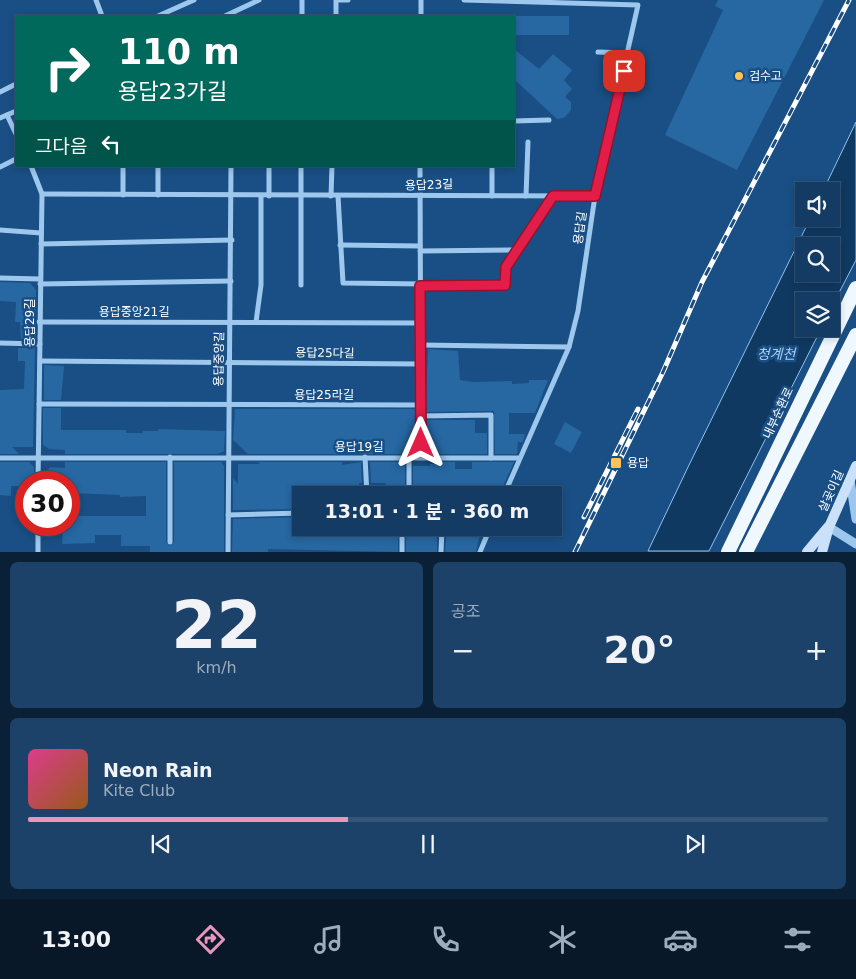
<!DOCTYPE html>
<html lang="ko">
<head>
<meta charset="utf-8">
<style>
  body { margin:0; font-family:"DejaVu Sans","Noto Sans KR",sans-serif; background:#1c4269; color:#f1f3f6; height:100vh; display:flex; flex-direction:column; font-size:19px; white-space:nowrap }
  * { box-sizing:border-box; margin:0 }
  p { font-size:16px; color:#9dadbe }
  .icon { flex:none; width:28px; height:28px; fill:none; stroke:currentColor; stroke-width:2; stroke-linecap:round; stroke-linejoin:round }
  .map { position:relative; height:552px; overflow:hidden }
  .side { display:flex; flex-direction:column; gap:10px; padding:10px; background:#0a2036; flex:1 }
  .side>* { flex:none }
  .guide { position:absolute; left:15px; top:15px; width:500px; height:152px; border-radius:0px; box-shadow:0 2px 8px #0003,0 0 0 1px #325578; background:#00695c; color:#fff; overflow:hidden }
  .tools { position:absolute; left:795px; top:182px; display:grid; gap:10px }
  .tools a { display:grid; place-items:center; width:45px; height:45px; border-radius:0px; background:#133b63; box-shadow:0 2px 8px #0003,0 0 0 1px #325578; font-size:25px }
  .speed { position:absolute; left:15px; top:471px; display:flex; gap:10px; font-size:25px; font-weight:700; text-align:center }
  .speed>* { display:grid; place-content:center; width:65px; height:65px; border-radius:50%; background:#133b63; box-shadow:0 2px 8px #0003,0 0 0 1px #325578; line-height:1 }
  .speed .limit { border:8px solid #d22; background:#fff; color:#111 }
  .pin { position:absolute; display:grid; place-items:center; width:42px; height:42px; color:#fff; margin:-21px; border-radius:10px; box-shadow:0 2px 8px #0006 }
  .me { position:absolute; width:55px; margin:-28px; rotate:0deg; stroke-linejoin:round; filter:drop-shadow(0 0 4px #0008) }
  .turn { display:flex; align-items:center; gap:18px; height:105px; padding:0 20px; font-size:22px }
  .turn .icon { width:65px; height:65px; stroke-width:2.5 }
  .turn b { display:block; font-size:35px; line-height:42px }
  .then { display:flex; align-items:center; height:48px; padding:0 20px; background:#0003; gap:10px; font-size:19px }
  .big { font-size:38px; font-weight:700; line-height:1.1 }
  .side .tile { flex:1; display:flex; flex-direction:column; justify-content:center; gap:8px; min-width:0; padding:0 18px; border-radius:8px; background:#1c4269 }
  .side .dial { align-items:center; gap:0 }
  .dial b { font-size:65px; line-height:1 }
  .song { display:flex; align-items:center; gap:15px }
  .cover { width:60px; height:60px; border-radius:8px; background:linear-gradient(135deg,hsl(330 70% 55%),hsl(30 70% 35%)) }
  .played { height:5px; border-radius:2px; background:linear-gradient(90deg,#e797bd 40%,#325578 40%) }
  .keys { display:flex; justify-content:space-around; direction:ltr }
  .heat { display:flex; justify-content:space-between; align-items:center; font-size:28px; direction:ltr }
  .side .tiles { flex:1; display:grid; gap:10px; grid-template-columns:1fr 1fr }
  .tile:last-child { grid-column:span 2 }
  .trip { position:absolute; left:292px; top:486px; width:270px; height:50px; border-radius:0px; background:#133b63; box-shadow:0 2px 8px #0003,0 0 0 1px #325578; font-weight:700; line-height:50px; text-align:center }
  .menu { display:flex; height:80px; justify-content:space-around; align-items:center; background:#081828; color:#9dadbe }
  .menu .icon { width:35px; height:35px }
  .menu .active { color:#e797bd }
  .menu b { font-size:22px; color:#f1f3f6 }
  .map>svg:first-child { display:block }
  .water { fill:#103961; stroke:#90c3ee; fill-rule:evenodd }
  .building { fill:#2767a2 }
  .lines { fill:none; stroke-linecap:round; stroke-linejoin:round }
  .minor { stroke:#9dc7ec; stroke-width:5 }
  .tertiary { stroke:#9dc7ec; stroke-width:9 }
  .secondary { stroke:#cae1f9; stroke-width:10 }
  .trunk { stroke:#f0f8ff; stroke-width:14 }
  .rail-casing { stroke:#fff; stroke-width:5 }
  .rail { stroke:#194f84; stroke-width:3; stroke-dasharray:9; stroke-linecap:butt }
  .route-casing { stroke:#92132f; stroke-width:12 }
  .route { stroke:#e11d48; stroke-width:9 }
  .poi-dot { fill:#ffc358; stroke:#194f84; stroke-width:2 }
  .labels { text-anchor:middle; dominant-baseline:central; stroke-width:5; stroke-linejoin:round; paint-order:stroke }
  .poi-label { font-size:12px; fill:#fff; stroke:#194f84; text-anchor:start }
  .street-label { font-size:12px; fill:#fff; stroke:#194f84 }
  .water-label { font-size:14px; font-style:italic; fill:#a9d0f3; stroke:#194f84 }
</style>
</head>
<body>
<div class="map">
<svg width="856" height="552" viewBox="0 0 856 552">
  <rect width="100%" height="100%" fill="#194f84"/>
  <path class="water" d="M856 122V260L831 308V301H804V329H821L709 551H648L689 465 810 219H831V191H823ZM804 246H831V274H804Z"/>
  <g class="building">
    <path d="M718 0H824L737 170 665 135 723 10 715 6Z"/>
    <rect x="514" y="16" width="55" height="19"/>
    <path d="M514 49 539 69 553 54 572 70 564 80 572 89 565 97 571 102V110L564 118 557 119 514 79Z"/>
    <path d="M0 282 30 283 36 290 35 340 21 339 20 322H15L16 302 0 301Z"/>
    <path d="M18 348H35L33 447H12L19 454H0V390L24 389 25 361H18Z"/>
    <path d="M428 349 458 351 460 380 474 382 512 381V384L529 383V380H548L535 413H509V434H525L523 442H518L517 454H495L494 411 425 412Z"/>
    <path d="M44 365 64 366 61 400H44Z"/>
    <path d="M43 408H61V430H126V433H143V431H158V429L225 431 224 451 218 454H65V450L49 449 43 445Z"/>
    <path d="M235 409H416L417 446 406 454H360V447H342V454H248L233 440Z"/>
    <path d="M425 420H475V433H487V454H434L425 444Z"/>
    <path d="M565 422 582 432 571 453 554 444Z"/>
    <path d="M0 462H29L34 467V482H26V486H11V496L0 495Z"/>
    <path d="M65 462H166V542L170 546 174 542V462H221L224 466V552H150V546H121V535H95V543L62 544 63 525H69V516H146V496L120 497V495L69 493V482H42V475L44 476 50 467 65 468Z"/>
    <path d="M258 462H342V465L361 462 362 483H359V495H337L336 491H320V495H301V509L233 510V478L238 484V464H260Z"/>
    <path d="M370 462H405V495H387L386 483H371Z"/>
    <path d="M441 462H455V469H472V462H514L499 495H413V466H430V464H443Z"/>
    <path d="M301 517V528H365V531L398 532V552L268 549V552H232L233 519Z"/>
    <path d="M415 528H431V531H437V552H406V530H415Z"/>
    <path d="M447 528 481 529 476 552H445Z"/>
  </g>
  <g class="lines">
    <g class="minor">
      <path d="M96 0 102 16"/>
      <path d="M302 0V16"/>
      <path d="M421 0V16"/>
      <path d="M464 0 638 5 595 196 578 311 569 347 504 495"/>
      <path d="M158 16 194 0"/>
      <path d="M225 16 259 0"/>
      <path d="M336 16V0H348"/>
      <path d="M598 52 628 53"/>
      <path d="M0 92 16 84"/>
      <path d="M7 115 16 134"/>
      <path d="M0 118 16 111"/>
      <path d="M514 121 549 120"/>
      <path d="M31 166 42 194 38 482"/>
      <path d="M269 166V196"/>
      <path d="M301 166V285"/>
      <path d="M420 166 421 457"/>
      <path d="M0 167 16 159"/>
      <path d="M42 194 595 196"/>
      <path d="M123 195V166"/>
      <path d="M158 195V166"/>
      <path d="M331 196 332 166"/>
      <path d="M338 196 343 283 505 285 506 267 553 196"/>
      <path d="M492 196V166"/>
      <path d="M526 196 528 142"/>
      <path d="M0 230 41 233"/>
      <path d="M41 244 232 240"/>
      <path d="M340 245 420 246"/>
      <path d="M420 251 517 250"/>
      <path d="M0 278 40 279"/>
      <path d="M40 284 231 281"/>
      <path d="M39 322 420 323"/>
      <path d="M256 322 261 285V196"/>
      <path d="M0 343 40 344"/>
      <path d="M420 345 569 347"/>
      <path d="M40 361 421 364"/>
      <path d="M39 404 421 405"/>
      <path d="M421 416 491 415V458"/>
      <path d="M365 457 367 495"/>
      <path d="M0 458H518"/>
      <path d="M409 495V457"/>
      <path d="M228 515 301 513"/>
      <path d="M38 525V552"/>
      <path d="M402 528V552"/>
      <path d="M170 542V457"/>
      <path d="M228 552 231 166"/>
      <path d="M441 552 442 528"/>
      <path d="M480 552 490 528"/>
    </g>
    <g class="tertiary">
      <path d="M850 480 856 519"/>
      <path d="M829 527 856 544"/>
    </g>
    <g class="secondary">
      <path d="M807 552 828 527"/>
      <path d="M822 552 829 527 856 466"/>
    </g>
    <g class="trunk">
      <path d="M728 552 856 288"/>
      <path d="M746 552 856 335"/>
    </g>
    <g class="rail-casing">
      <g id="rail">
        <path d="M584 517 638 409"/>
        <path d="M575 552 663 372 702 282 849 0"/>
      </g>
    </g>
    <use href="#rail" class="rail"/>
  </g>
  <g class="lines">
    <g class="route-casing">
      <path id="route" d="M421 443 420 286 505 285 506 267 553 196H595L624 71"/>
    </g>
    <use href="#route" class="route"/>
  </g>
  <g class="poi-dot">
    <circle cx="739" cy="76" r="5"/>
    <rect x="610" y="457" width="12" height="12" rx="2.5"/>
  </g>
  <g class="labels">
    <g class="poi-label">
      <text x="749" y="76">검수고</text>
      <text x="627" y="463">용답</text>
    </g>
    <g class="street-label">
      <text transform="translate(429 185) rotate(-2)">용답23길</text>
      <text transform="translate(580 228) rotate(-82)">용답길</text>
      <text x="134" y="312">용답중앙21길</text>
      <text transform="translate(30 323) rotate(-90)">용답29길</text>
      <text transform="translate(325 353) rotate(1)">용답25다길</text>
      <text transform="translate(219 359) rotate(-89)">용답중앙길</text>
      <text x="324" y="395">용답25라길</text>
      <text transform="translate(778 413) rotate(-65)">내부순환로</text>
      <text x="359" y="447">용답19길</text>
      <text transform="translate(831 491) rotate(-66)">살곶이길</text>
    </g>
    <g class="water-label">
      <text x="776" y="354">청계천</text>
    </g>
  </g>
</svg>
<div class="tools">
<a><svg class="icon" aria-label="sound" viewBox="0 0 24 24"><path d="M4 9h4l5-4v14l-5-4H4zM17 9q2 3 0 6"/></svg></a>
<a><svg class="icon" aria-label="search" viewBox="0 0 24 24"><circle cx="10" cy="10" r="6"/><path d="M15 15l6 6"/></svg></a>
<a><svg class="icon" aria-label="layers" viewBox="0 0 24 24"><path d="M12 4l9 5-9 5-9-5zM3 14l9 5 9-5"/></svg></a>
</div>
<div class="speed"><div class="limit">30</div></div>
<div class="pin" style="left:624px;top:71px;background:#d93025"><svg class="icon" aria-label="arrive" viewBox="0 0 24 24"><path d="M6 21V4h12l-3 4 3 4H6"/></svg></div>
<svg class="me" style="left:421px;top:443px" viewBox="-20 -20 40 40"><path d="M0-17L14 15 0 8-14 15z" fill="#e11d48" stroke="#fff" stroke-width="4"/></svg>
<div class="trip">13:01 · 1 분 · 360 m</div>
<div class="guide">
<div class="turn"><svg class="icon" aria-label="right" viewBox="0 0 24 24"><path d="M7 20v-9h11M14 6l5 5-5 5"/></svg><div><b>110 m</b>용답23가길</div></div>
<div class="then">그다음<svg class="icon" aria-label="left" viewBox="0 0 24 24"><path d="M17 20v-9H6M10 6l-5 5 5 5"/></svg></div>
</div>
</div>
<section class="side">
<div class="tiles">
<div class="tile dial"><b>22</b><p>km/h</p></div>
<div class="tile"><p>공조</p>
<div class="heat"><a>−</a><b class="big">20°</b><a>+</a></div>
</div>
<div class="tile">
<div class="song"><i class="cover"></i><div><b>Neon Rain</b><p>Kite Club</p></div></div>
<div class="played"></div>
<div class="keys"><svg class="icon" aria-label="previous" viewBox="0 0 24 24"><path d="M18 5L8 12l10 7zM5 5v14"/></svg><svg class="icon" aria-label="pause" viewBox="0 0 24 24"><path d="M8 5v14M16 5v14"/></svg><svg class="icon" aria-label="next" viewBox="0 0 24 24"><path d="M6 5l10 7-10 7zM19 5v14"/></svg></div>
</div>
</div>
</section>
<nav class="menu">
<b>13:00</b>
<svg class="icon active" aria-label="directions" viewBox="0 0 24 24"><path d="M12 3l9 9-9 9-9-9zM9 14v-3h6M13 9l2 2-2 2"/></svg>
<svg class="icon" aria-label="music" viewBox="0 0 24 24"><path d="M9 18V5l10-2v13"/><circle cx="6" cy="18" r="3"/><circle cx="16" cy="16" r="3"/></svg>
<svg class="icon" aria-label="phone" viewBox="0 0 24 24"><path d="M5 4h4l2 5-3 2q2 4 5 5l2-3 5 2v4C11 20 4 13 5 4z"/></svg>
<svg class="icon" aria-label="climate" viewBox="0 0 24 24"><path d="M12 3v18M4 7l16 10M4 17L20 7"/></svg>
<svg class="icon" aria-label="car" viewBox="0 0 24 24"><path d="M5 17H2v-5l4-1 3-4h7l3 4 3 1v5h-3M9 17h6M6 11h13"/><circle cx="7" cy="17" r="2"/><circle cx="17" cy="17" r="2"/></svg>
<svg class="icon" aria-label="filters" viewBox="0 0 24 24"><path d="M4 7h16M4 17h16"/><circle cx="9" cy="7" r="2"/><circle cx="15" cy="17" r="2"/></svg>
</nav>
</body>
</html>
